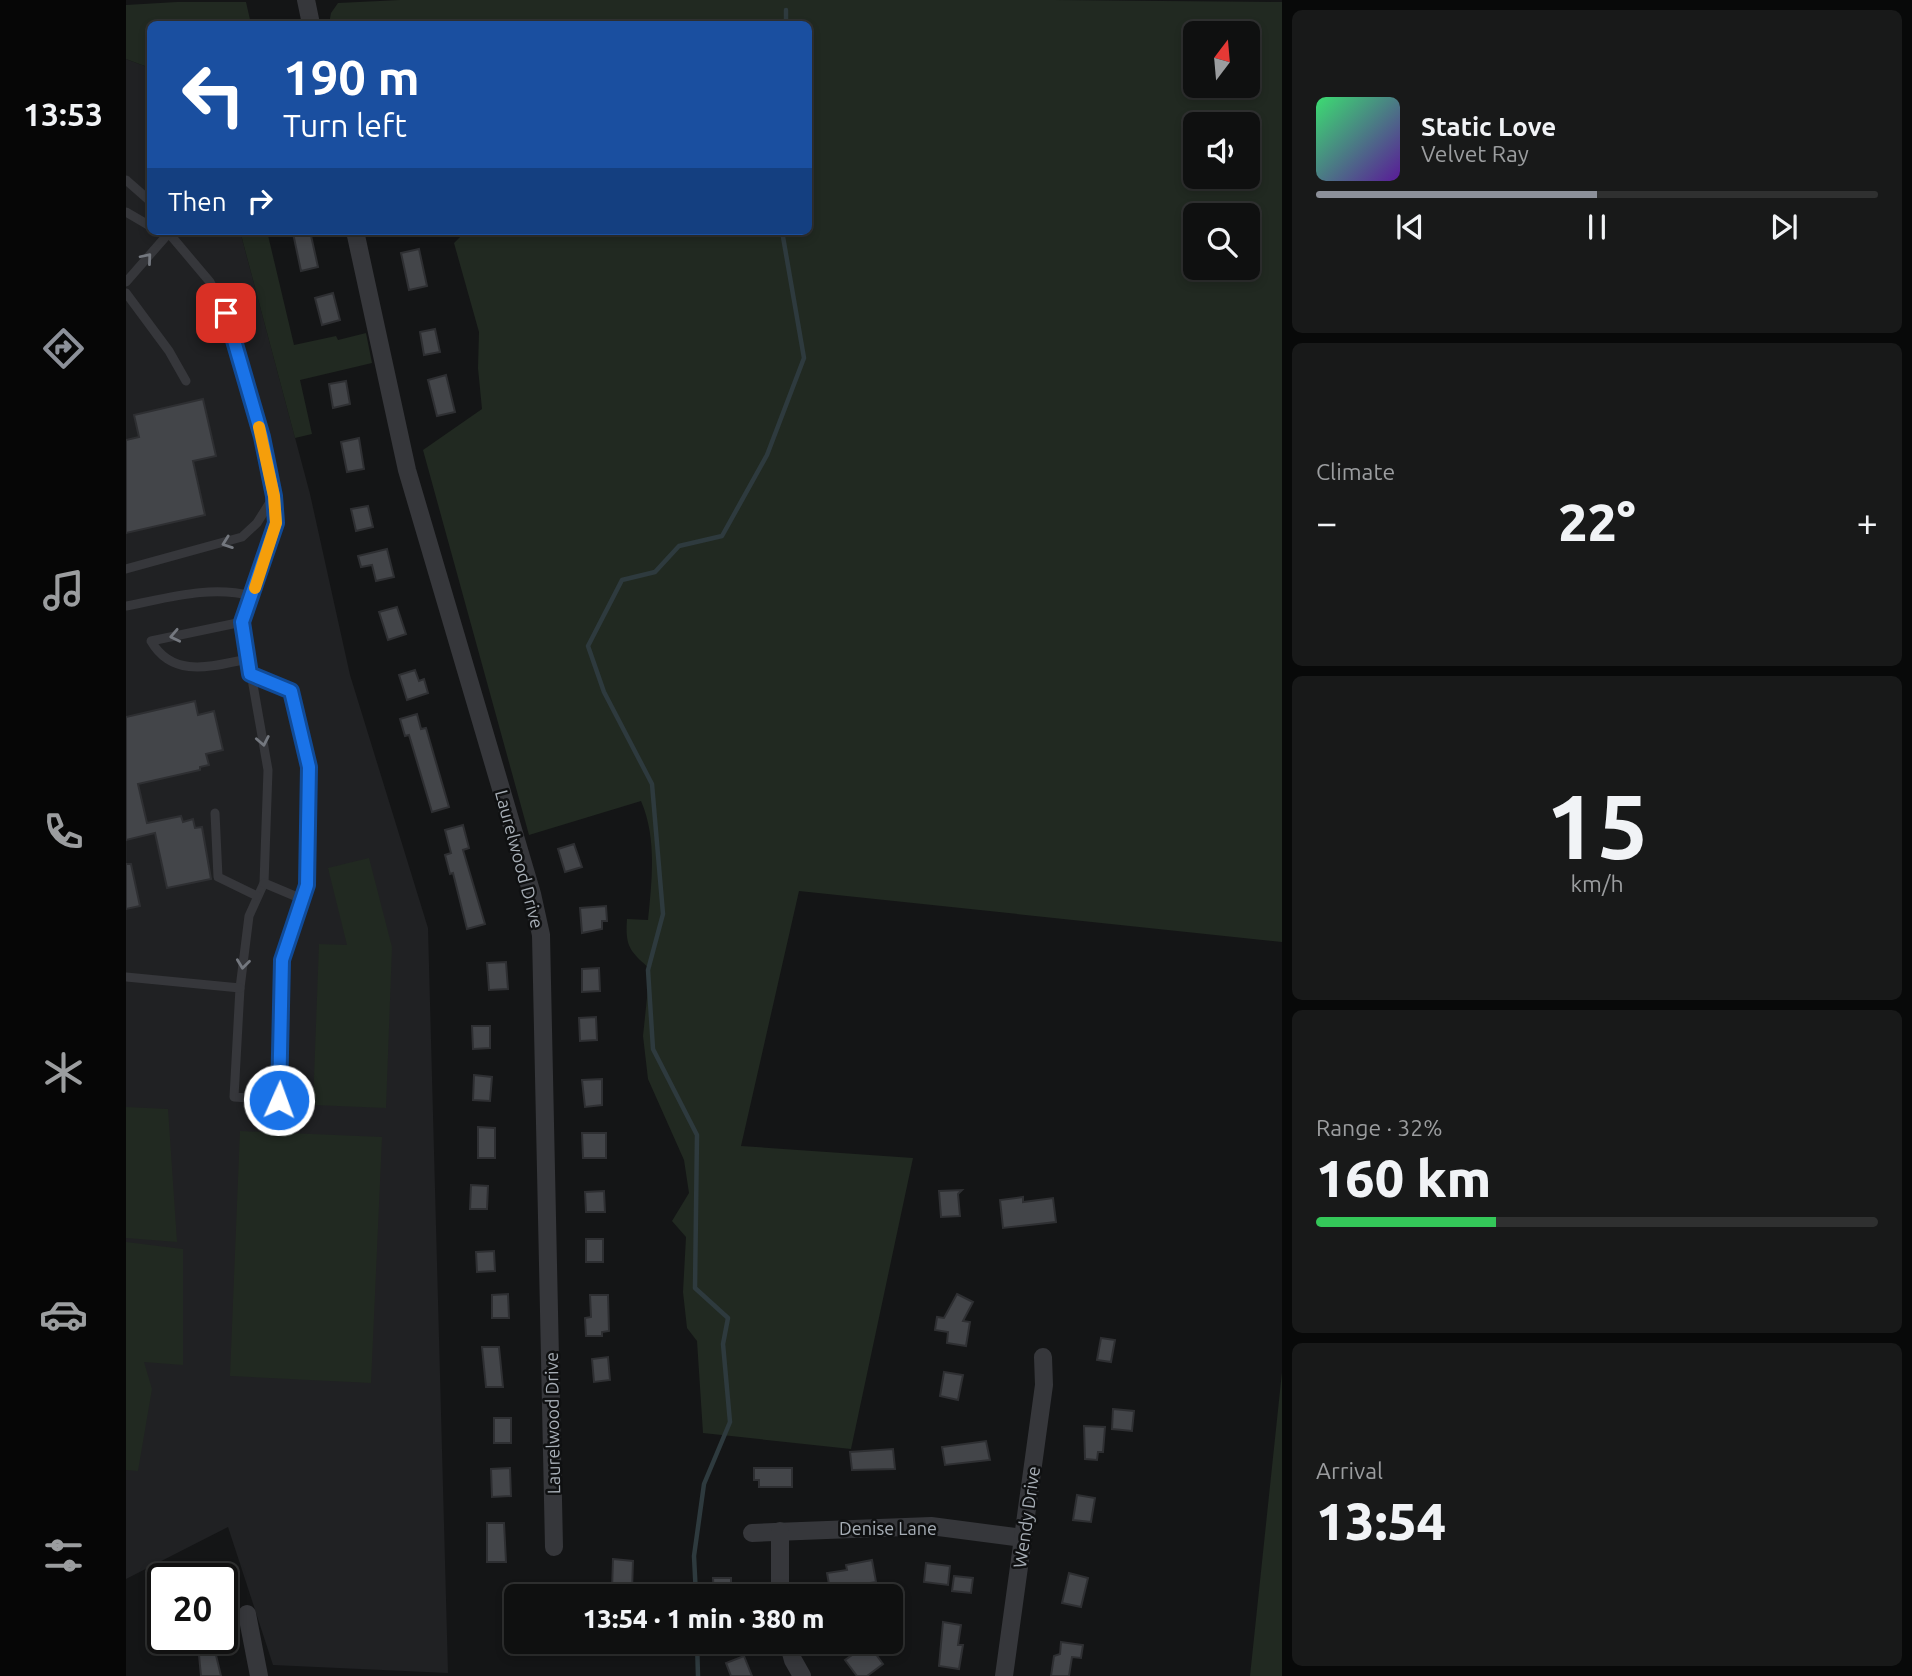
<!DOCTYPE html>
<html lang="en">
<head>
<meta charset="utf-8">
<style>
  body { margin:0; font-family:Ubuntu,sans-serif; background:#181919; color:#f1f3f6; height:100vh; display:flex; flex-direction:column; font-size:26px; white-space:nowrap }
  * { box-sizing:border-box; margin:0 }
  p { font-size:23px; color:#9b9d9f }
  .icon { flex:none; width:38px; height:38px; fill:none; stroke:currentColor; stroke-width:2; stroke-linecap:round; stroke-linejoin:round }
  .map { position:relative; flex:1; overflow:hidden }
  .panel { display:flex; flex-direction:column; gap:10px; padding:10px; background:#080909; width:630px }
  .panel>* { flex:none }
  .guide { position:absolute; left:21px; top:21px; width:665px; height:214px; border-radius:10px; box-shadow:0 4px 10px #0003,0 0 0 2px #2f3030; background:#1a4fa0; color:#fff; overflow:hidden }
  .needle { width:46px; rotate:16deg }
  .tools { position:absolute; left:1057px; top:21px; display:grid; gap:14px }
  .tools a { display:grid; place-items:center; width:77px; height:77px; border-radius:10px; background:#0f1010; box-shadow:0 4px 10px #0003,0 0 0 2px #2f3030; font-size:35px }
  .speed { position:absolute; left:21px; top:1563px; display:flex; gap:14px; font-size:35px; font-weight:700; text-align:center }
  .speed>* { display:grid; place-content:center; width:91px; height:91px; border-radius:50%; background:#0f1010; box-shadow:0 4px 10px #0003,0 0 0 2px #2f3030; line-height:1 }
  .speed .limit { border:4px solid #111; border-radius:10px; background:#fff; color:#111 }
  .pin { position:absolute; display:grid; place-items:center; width:60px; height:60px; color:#fff; margin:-30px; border-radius:14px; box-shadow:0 4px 10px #0006 }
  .me { position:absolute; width:77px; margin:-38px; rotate:2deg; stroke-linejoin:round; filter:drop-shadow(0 0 5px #0008) }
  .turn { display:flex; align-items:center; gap:24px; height:147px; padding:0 21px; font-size:32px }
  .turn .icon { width:91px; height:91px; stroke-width:2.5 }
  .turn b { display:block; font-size:49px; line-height:60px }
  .then { display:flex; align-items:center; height:66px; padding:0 21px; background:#0003; gap:14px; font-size:26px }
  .big { font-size:52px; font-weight:800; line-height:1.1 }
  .panel .tile { flex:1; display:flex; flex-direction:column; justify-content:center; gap:10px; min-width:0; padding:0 24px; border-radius:10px; background:#181919 }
  .panel .dial { align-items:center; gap:0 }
  .dial b { font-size:91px; line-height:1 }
  .song { display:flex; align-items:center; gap:21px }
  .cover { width:84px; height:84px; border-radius:10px; background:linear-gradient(135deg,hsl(140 70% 55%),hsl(270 70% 35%)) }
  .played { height:7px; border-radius:4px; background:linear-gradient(90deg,#8c9099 50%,#2f3030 50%) }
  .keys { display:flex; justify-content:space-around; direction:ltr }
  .heat { display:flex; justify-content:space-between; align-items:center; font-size:38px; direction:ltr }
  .charge { height:10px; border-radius:5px; background:linear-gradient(90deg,#34c759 32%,#2f3030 0) }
  .trip { position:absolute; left:378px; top:1584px; width:399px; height:70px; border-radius:10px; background:#0f1010; box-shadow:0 4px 10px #0003,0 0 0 2px #2f3030; font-weight:800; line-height:70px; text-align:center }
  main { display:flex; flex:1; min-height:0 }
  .tab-bar { display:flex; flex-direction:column; width:126px; justify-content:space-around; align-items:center; background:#060606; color:#9b9d9f }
  .tab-bar .icon { width:49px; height:49px }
  .tab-bar .selected { color:#8c9099 }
  .tab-bar b { font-size:32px; color:#f1f3f6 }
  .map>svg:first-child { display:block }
  .built { fill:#202123 }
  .green { fill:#212921; fill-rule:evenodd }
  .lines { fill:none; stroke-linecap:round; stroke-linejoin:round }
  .stream { stroke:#2e3a3e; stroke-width:4.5 }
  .building { fill:#434549; stroke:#2e2f32; stroke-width:2 }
  .service { stroke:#36373b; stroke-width:9 }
  .minor { stroke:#36373b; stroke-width:18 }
  .oneway { stroke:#74787f }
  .route-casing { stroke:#114b97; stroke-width:18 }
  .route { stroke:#1a73e8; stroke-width:12 }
  .slow { stroke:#f59e0b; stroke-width:12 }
  .labels { text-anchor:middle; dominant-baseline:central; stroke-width:5; stroke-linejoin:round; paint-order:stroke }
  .street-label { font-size:18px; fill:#a7aeb6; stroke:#0f1011 }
</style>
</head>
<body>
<main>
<nav class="tab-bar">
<b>13:53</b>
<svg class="icon selected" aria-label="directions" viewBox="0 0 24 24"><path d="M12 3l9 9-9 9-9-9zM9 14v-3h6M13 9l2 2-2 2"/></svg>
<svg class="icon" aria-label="music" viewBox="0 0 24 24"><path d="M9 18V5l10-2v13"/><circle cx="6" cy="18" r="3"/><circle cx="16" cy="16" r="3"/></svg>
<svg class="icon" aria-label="phone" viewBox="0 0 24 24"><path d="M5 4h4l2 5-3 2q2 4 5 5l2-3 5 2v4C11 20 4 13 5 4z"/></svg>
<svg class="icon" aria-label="climate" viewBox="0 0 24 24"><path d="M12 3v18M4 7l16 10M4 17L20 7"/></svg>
<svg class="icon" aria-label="car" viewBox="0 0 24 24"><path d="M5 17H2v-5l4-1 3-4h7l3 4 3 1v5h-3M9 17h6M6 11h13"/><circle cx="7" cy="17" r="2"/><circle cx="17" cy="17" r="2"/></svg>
<svg class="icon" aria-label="filters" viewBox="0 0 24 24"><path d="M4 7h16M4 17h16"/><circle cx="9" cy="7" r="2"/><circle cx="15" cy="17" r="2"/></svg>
</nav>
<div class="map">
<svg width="1156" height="1676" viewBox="0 0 1156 1676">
  <rect width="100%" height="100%" fill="#141516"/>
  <path class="built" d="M0 59 24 68V231H114L184 494 224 675 302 928 322 1673 147 1665 102 1527 0 1579Z"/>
  <g class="green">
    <path d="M930 0 1156 2V942L673 891 615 1146 787 1158 725 1449 577 1433 571 1341 561 1328 557 1292 560 1237 546 1221 563 1193 558 1160 522 1079 517 1036 524 969C504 951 499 947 501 919L522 920C526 880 531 838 515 801L403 835 297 450 356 409 352 368 353 332 328 243 340 231H682V24H203L205 13 212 3 274 0ZM1069 33H1122V86H1069ZM1069 124H1122V177H1069ZM1069 215H1122V268H1069Z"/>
    <path d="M51 2H120L125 24H24V68L0 59V5Z"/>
    <path d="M114 231H141L168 345 210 336 212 340 240 333 246 363 174 380 186 434 169 438Z"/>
    <path d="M243 858 266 947 260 1108 187 1105 193 944 221 945 202 868Z"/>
    <path d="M0 1107 42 1109 51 1242 0 1238Z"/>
    <path d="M114 1131 256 1137 245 1383 104 1376Z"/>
    <path d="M0 1242 57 1249V1365L18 1362 26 1389 12 1471 0 1470Z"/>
    <path d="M1156 1372V1676H1124Z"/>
  </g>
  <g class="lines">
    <g class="stream">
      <path d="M660 10V24"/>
      <path d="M570 1596 568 1556 578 1484 604 1422 597 1344 602 1318 569 1288 571 1135 527 1049 522 970 537 914 526 784 478 692 462 646 496 580 529 572 553 546 596 536 641 455 678 358 656 231"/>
      <path d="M571 1642 572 1676"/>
    </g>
  </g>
  <g class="building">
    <path d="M184 231 192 267 175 271 167 233Z"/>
    <path d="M293 249 301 286 283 290 275 253Z"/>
    <path d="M207 293 214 320 196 325 189 298Z"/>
    <path d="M309 329 314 352 298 355 294 332Z"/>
    <path d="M320 375 329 412 311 416 302 380Z"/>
    <path d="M220 381 224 404 207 408 203 384Z"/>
    <path d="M77 399 90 456 67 461 79 515 0 533V440L13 437 8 415Z"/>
    <path d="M233 438 238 469 221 472 215 442Z"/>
    <path d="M242 506 247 527 230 531 225 509Z"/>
    <path d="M261 549 268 577 250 581 246 565 235 567 232 556Z"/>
    <path d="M271 607 280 634 262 640 253 612Z"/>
    <path d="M289 670 293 681 298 679 302 693 281 700 273 675Z"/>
    <path d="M69 701 72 715 88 711 97 750 80 754 83 765 74 767V770L12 784 21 823 55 816 57 822 67 819 69 828 76 827 85 879 41 888 29 833 0 840V717Z"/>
    <path d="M291 714 295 729 300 728 323 807 306 812 283 735 279 736 274 719Z"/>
    <path d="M337 825 343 848 337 850 359 924 341 929 327 873 324 874 319 855 325 853 319 830Z"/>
    <path d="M448 844 456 867 439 872 432 849Z"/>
    <path d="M0 864H5L14 906 0 909Z"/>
    <path d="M480 906 481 921H476V929L456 933 454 908Z"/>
    <path d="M380 962 382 989 363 990 361 963Z"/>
    <path d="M473 968 474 991 456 992V969Z"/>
    <path d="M470 1017 471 1040 454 1041 453 1018Z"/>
    <path d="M346 1026H364V1048L347 1049Z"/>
    <path d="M348 1075 366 1077 364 1101 347 1100Z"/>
    <path d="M476 1079V1105L459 1107 456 1080Z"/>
    <path d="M352 1127 369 1128V1158H352Z"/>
    <path d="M456 1133H480V1158H457Z"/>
    <path d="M345 1185 362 1186 361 1209H344Z"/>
    <path d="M836 1190 832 1194 834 1216 815 1217 813 1191Z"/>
    <path d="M478 1191 479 1212H460L459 1192Z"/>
    <path d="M897 1197V1202L927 1198 930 1222 877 1228 874 1200Z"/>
    <rect x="460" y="1239" width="17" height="23"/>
    <path d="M368 1251 369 1271 351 1272 350 1252Z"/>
    <path d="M382 1294 383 1318H366V1295Z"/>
    <path d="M831 1294 847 1302 837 1321 844 1322 840 1346 821 1343 822 1332 809 1330 811 1317 818 1318Z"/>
    <path d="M464 1295H482L483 1331 476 1332V1336H460L459 1318 465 1317Z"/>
    <path d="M975 1338 989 1340 985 1362 971 1360Z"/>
    <path d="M356 1347H373L377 1387H360Z"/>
    <path d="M482 1357 484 1380 468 1382 466 1359Z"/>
    <path d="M818 1372 837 1375 832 1400 814 1396Z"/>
    <path d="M987 1409 1008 1411 1006 1431 986 1429Z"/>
    <rect x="368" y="1418" width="17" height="25"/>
    <path d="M958 1426 979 1427 977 1452H972L971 1460 959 1459Z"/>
    <path d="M860 1441 864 1460 819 1465 816 1447Z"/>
    <path d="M767 1449 769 1469 726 1470 724 1452Z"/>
    <path d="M384 1468 385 1496 366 1497 365 1469Z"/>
    <path d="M628 1468H666V1487H633V1480H628Z"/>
    <path d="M951 1495 969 1498 965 1522 947 1520Z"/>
    <path d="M361 1523H378L380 1562H361Z"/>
    <path d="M487 1559 507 1561 506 1591 486 1590Z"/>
    <path d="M746 1560 750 1582 704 1590 701 1573 721 1570 720 1565Z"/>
    <path d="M800 1563 824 1566 822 1585 798 1582Z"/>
    <path d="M943 1573 962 1578 955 1607 936 1603Z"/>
    <path d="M828 1576 847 1578 845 1593 826 1591Z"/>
    <path d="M587 1578H605V1596H588Z"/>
    <path d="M817 1622 835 1625 832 1645H837L833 1669 813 1666Z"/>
    <path d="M729 1642H741L757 1664 741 1676H731L719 1660 726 1655 720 1647Z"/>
    <path d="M935 1642 957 1645 955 1658 946 1657 943 1676H925L928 1656 934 1654Z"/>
    <path d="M89 1651 95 1676H75L73 1655Z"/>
    <path d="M618 1656 626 1676H605L600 1663Z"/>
  </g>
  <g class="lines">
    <g class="service">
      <path d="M0 180 24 201"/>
      <path d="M0 212 24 226"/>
      <path d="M41 231 84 282 100 313 136 437 148 496 150 523 116 622 142 770 138 883 123 916 114 988 108 1097 153 1100 156 960 181 885 183 767 165 691 124 674"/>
      <path d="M0 282 42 234"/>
      <path d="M0 293 43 351 60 381"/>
      <path d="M0 569 116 537 131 523 148 496"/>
      <path d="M0 606C42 598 84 585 126 596"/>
      <path d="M116 622 25 641C47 679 86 666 122 659"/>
      <path d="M89 813 92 877 131 896"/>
      <path d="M138 883 176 899"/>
      <path d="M0 977 114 988"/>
    </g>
    <g class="minor">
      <path d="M180 0 185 24"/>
      <path d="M229 231 281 470 406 894 415 935 428 1547"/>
      <path d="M626 1533 805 1526 897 1538"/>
      <path d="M654 1596V1531"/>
      <path d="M121 1614 133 1676"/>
      <path d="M662 1642 667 1660 676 1676"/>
      <path d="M878 1676 918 1385 917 1357"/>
    </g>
  </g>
  <defs><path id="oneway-chevron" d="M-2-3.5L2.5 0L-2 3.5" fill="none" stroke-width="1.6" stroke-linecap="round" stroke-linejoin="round" transform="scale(1.75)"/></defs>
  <g class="oneway">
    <use href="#oneway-chevron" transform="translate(21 258) rotate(-50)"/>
    <use href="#oneway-chevron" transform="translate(101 543) rotate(160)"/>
    <use href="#oneway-chevron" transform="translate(49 636) rotate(168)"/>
    <use href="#oneway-chevron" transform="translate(137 741) rotate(79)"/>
    <use href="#oneway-chevron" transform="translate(117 964) rotate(97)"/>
  </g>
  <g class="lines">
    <g class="route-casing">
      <path id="route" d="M100 313 136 437 148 496 150 523 116 622 124 674 165 691 183 767 181 885 156 960 153 1100"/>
    </g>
    <use href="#route" class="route"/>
    <path class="slow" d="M129 588 150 523 148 496 133 427"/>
  </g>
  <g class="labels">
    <g class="street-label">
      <text transform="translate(394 859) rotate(75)">Laurelwood Drive</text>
      <text transform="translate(426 1423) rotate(-91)">Laurelwood Drive</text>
      <text transform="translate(900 1517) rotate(-82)">Wendy Drive</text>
      <text x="762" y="1528">Denise Lane</text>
    </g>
  </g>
</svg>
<div class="tools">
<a><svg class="needle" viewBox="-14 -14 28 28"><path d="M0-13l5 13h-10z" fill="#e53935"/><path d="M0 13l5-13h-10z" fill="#9b9d9f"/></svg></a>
<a><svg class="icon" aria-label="sound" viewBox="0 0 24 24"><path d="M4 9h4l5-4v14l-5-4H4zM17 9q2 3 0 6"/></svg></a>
<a><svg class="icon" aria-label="search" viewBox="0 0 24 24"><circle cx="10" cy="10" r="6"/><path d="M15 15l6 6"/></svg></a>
</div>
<div class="speed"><div class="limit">20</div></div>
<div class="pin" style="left:100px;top:313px;background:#d93025"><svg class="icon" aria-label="arrive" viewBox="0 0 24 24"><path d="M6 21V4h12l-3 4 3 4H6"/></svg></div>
<svg class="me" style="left:153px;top:1100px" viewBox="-20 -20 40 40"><circle r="17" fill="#1a73e8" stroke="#fff" stroke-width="3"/><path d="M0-11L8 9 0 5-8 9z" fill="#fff"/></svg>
<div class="trip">13:54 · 1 min · 380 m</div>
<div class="guide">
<div class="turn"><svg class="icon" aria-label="left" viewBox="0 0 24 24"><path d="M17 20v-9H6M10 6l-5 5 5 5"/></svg><div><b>190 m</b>Turn left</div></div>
<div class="then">Then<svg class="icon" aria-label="right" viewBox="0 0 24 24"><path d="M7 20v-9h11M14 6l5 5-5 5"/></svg></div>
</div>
</div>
<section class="panel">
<div class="tile">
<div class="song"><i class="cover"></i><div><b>Static Love</b><p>Velvet Ray</p></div></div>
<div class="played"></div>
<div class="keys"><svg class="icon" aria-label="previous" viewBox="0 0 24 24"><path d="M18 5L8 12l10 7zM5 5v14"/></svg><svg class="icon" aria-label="pause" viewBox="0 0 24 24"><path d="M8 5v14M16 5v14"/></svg><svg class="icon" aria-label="next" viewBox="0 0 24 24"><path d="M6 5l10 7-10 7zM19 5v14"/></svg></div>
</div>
<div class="tile"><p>Climate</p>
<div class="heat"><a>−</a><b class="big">22°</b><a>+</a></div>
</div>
<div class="tile dial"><b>15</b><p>km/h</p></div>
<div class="tile"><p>Range · 32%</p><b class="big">160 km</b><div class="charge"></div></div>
<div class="tile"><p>Arrival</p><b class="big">13:54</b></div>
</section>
</main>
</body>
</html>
